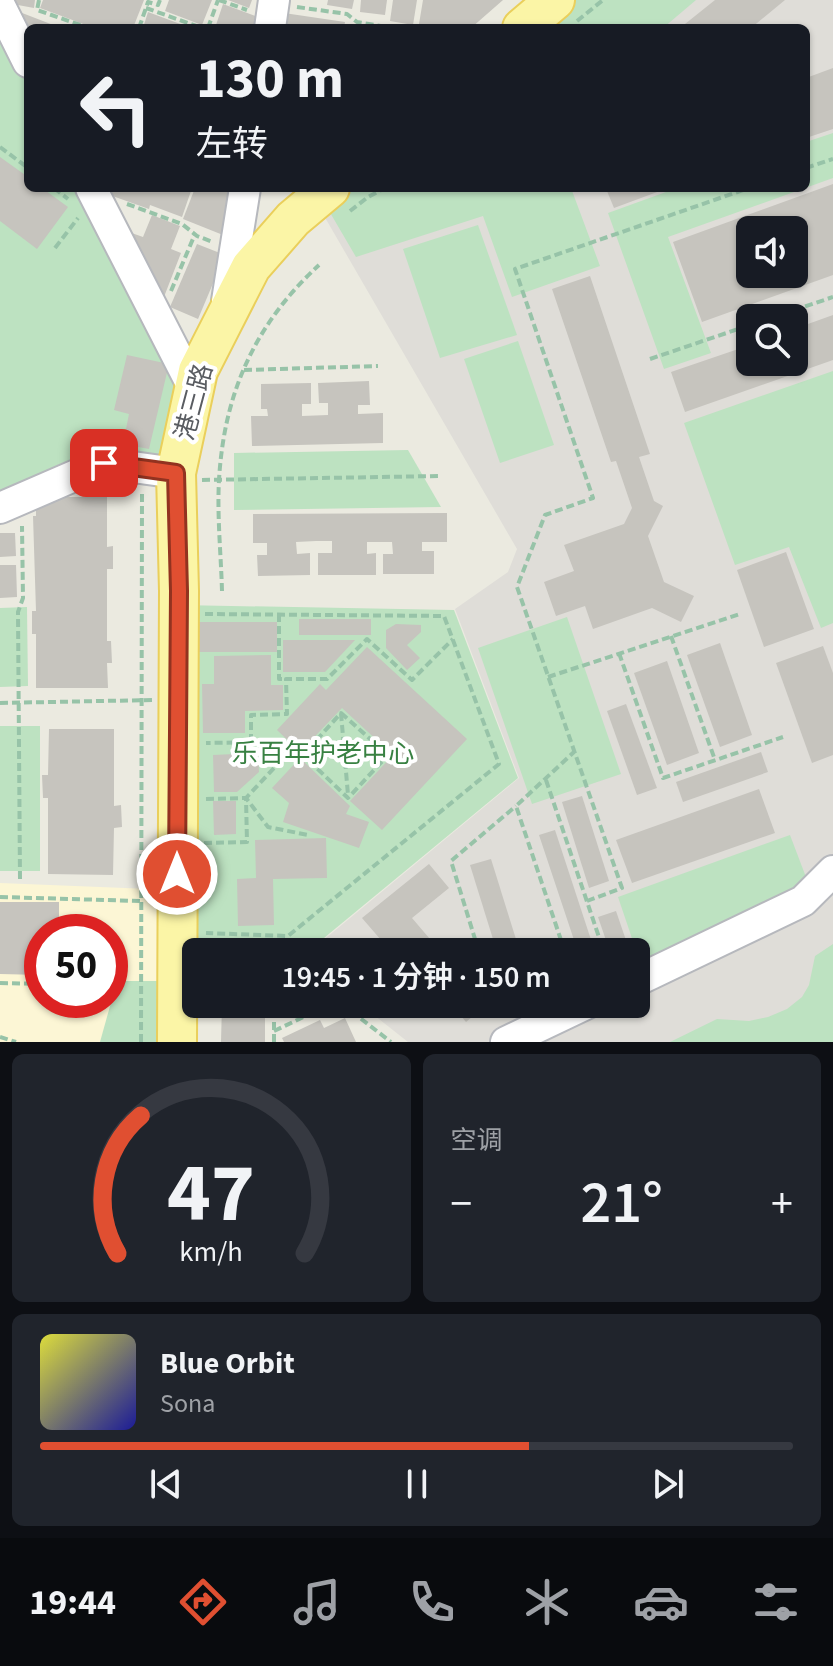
<!DOCTYPE html>
<html lang="zh">
<head>
<meta charset="utf-8">
<style>
  body { margin:0; font-family:"Source Sans 3","Noto Sans SC",sans-serif; background:#20242c; color:#f1f3f6; height:100vh; display:flex; flex-direction:column; font-size:30px; white-space:nowrap }
  * { box-sizing:border-box; margin:0 }
  p { font-size:26px; color:#9ea1a6 }
  .icon { flex:none; width:44px; height:44px; fill:none; stroke:currentColor; stroke-width:2; stroke-linecap:round; stroke-linejoin:round }
  .map { position:relative; height:1042px; overflow:hidden }
  .details { display:flex; flex-direction:column; gap:12px; padding:12px; background:#0d0f14; flex:1 }
  .details>* { flex:none }
  .top-card { position:absolute; left:24px; top:24px; width:786px; height:168px; border-radius:12px; box-shadow:0 2px 6px #0004; background:#171b24; color:#f1f3f6; overflow:hidden }
  .buttons { position:absolute; left:736px; top:216px; display:grid; gap:16px }
  .buttons a { display:grid; place-items:center; width:72px; height:72px; border-radius:12px; background:#171b24; box-shadow:0 2px 6px #0004; font-size:40px }
  .speed { position:absolute; left:24px; top:914px; display:flex; gap:16px; font-size:40px; font-weight:700; text-align:center }
  .speed>* { display:grid; place-content:center; width:104px; height:104px; border-radius:50%; background:#171b24; box-shadow:0 2px 6px #0004; line-height:1 }
  .speed .limit { border:12px solid #d22; background:#fff; color:#111 }
  .pin { position:absolute; display:grid; place-items:center; width:68px; height:68px; color:#fff; margin:-34px; border-radius:16px; box-shadow:0 4px 12px #0006 }
  .me { position:absolute; width:88px; margin:-44px; rotate:0deg; stroke-linejoin:round; filter:drop-shadow(0 0 6px #0008) }
  .turn { display:flex; align-items:center; gap:28px; height:168px; padding:0 40px; font-size:36px }
  .turn .icon { width:104px; height:104px; stroke-width:2.5 }
  .turn b { display:block; font-size:56px; line-height:68px }
  .big { font-size:60px; font-weight:600; line-height:1.1 }
  .details .widget { flex:1; display:flex; flex-direction:column; justify-content:center; gap:12px; min-width:0; padding:0 28px; border-radius:12px; background:#20242c }
  .details .dial { align-items:center; gap:0 }
  .dial svg { height:208px; overflow:visible; fill:none; stroke:#363941; stroke-width:7; stroke-linecap:round; text-anchor:middle }
  .dial text { fill:#f1f3f6; stroke:none }
  .song { display:flex; align-items:center; gap:24px }
  .cover { width:96px; height:96px; border-radius:12px; background:linear-gradient(135deg,hsl(60 70% 55%),hsl(240 70% 35%)) }
  .played { height:8px; border-radius:4px; background:linear-gradient(90deg,#e04f31 65%,#363941 65%) }
  .keys { display:flex; justify-content:space-around; direction:ltr }
  .heat { display:flex; justify-content:space-between; align-items:center; font-size:44px; direction:ltr }
  .details .tiles { flex:1; display:grid; gap:12px; grid-template-columns:1fr 1fr }
  .widget:last-child { grid-column:span 2 }
  .trip { position:absolute; left:182px; top:938px; width:468px; height:80px; border-radius:12px; background:#171b24; box-shadow:0 2px 6px #0004; font-weight:600; line-height:80px; text-align:center }
  .menu { display:flex; height:128px; justify-content:space-around; align-items:center; background:#090b0e; color:#9ea1a6 }
  .menu .icon { width:56px; height:56px }
  .menu .selected { color:#e04f31 }
  .menu b { font-size:36px; color:#f1f3f6 }
  .map>svg:first-child { display:block }
  .commercial { fill:#fcf6d5; fill-rule:evenodd }
  .industrial { fill:#dfddd8; fill-rule:evenodd }
  .green { fill:#bde2c1 }
  .building { fill:#c6c4be; fill-rule:evenodd }
  .lines { fill:none; stroke-linecap:round; stroke-linejoin:round }
  .minor-casing { stroke:#b6b8bd; stroke-width:34 }
  .major-casing { stroke:#eacf5b; stroke-width:42 }
  .path { stroke:#97c3a8; stroke-width:4; stroke-dasharray:8 4; stroke-linecap:butt }
  .minor { stroke:#fff; stroke-width:30 }
  .major { stroke:#fbf5a6; stroke-width:38 }
  .route-casing { stroke:#923320; stroke-width:20 }
  .route { stroke:#e04f31; stroke-width:14 }
  .labels { text-anchor:middle; dominant-baseline:central; stroke-width:8; stroke-linejoin:round; paint-order:stroke }
  .street-label { font-size:26px; fill:#595c61; stroke:#fff }
  .park-label { font-size:26px; fill:#388142; stroke:#fff }
</style>
</head>
<body>
<div class="map">
<svg width="833" height="1042" viewBox="0 0 833 1042">
  <rect width="100%" height="100%" fill="#ebeae0"/>
  <path class="commercial" d="M0 883 175 890V1042H0ZM42 932H110V1000H42Z"/>
  <path class="industrial" d="M558 0H833V1042H408L360 1004H636V952H309L519 778 455 609 508 572 517 549 316 202 333 188H806V28H525ZM750 230H794V274H750ZM750 318H794V362H750Z"/>
  <g class="green">
    <path d="M571 0H696L663 28H537Z"/>
    <path d="M0 9 28 65V188H89L193 389 176 472 104 462 0 507Z"/>
    <path d="M833 133V178L668 237 711 353 664 369 608 213 677 188H806V142Z"/>
    <path d="M344 188H571L600 266 512 297 483 216 356 257 325 204Z"/>
    <path d="M478 225 517 335 440 358 403 249Z"/>
    <path d="M518 341 554 445 500 463 464 359Z"/>
    <path d="M833 371V623L821 628 789 547 735 565 684 423Z"/>
    <path d="M408 450 441 507 234 510V453Z"/>
    <path d="M180 605 454 610 518 778 307 952H196Z"/>
    <path d="M27 607 28 686 0 687V608Z"/>
    <path d="M567 617 621 774 532 804 478 648Z"/>
    <rect x="0" y="726" width="40" height="145"/>
    <path d="M790 835 809 885 641 965 618 897Z"/>
    <path d="M833 944V1042H670L717 1019 749 1021 768 1017 787 1009 802 997 809 985 815 956Z"/>
    <path d="M117 981H170L169 1042H100Z"/>
  </g>
  <g class="building">
    <path d="M4 0H35L34 8 7 3Z"/>
    <path d="M43 0H144L133 28H94L40 8Z"/>
    <path d="M169 0H212L202 25 165 11Z"/>
    <path d="M228 0H252L249 8Z"/>
    <path d="M328 0H354L352 9 327 5Z"/>
    <path d="M361 0H387L385 15 360 12Z"/>
    <path d="M393 0H417L413 25 390 21Z"/>
    <path d="M423 0H503L471 28H428L431 25 419 24Z"/>
    <path d="M715 0H785L751 28H680Z"/>
    <path d="M223 4 261 18 257 28H215Z"/>
    <path d="M17 11 61 28H28V52Z"/>
    <path d="M148 12 191 28H143Z"/>
    <path d="M284 13 345 22 344 28H282Z"/>
    <path d="M833 68V129L806 138V78Z"/>
    <path d="M0 157 28 177V188H42L68 207 37 249 0 221Z"/>
    <path d="M833 184V275L702 322 673 242ZM750 230H794V274H750Z"/>
    <path d="M90 188H192L182 217 150 205 149 209Z"/>
    <path d="M195 188 229 190 228 237 183 219Z"/>
    <path d="M615 188H668L614 208 607 191Z"/>
    <path d="M152 215 180 226 171 249 181 253 162 302 126 231 143 237Z"/>
    <path d="M197 244 225 255 198 319 170 307Z"/>
    <path d="M590 276 650 454 639 457 654 501 663 506 648 536 664 582 694 596 681 622 652 608 593 629 585 606 556 616 544 582 574 571 564 545 624 524 632 508 616 461 611 462 552 289Z"/>
    <path d="M833 315V360L685 412 671 372 750 345V362H794V329Z"/>
    <path d="M127 355 169 364 149 449 123 444 129 414 114 410Z"/>
    <path d="M369 381 370 405H358V414L383 413V443L252 446 251 416H268L267 409H261V384L311 383V404H302V416L328 415V403H319L318 383Z"/>
    <path d="M36 497H107V547L113 546V569H107V641H111L112 663H107L108 688H36V634H32V611H36L33 516H36Z"/>
    <path d="M447 513V542H422V551H434V574H383V554H393L392 542H367V554L376 553V575H318V553H332V541H316L296 542 297 554 310 553V575L258 576 257 555H267V543H253V514Z"/>
    <path d="M0 533H15L16 556 0 557Z"/>
    <path d="M786 552 814 629 764 647 737 570Z"/>
    <path d="M0 565H16L17 597 0 598Z"/>
    <rect x="299" y="619" width="72" height="16"/>
    <rect x="191" y="622" width="86" height="30"/>
    <path d="M396 624 421 625V632L407 645 420 658 407 670 386 648V630Z"/>
    <path d="M283 640H355L325 672H283Z"/>
    <path d="M720 643 752 735 720 747 687 655Z"/>
    <path d="M823 646 833 673V755L812 763 776 663Z"/>
    <path d="M367 647 467 739 382 830 350 801 393 755 342 708 300 752 277 730 320 684 326 690Z"/>
    <path d="M271 655V685H283V710L245 711V733H203L202 684H214V656Z"/>
    <path d="M667 661 699 753 667 765 634 673Z"/>
    <path d="M626 704 657 788 637 795 607 711Z"/>
    <path d="M49 729H114V806L121 805 122 827 114 828 113 875 48 874V798H43L42 775H48Z"/>
    <path d="M761 752 768 772 683 802 676 782Z"/>
    <path d="M258 753 259 772 237 792H214L213 755Z"/>
    <path d="M300 758 350 806 346 814 369 822 359 848 283 822 289 803 272 788Z"/>
    <path d="M759 789 775 833 632 883 616 840Z"/>
    <path d="M582 796 609 881 589 888 562 802Z"/>
    <path d="M213 801H236V834L214 835Z"/>
    <path d="M555 830 595 952H578L539 835Z"/>
    <path d="M326 838 327 878 273 879 274 925 238 926 237 879 256 878 255 840Z"/>
    <path d="M491 859 520 952H497L470 865Z"/>
    <path d="M429 864 449 888 412 918 441 952H377L373 947 381 940 362 918Z"/>
    <path d="M0 902H59V932H42V975L0 974Z"/>
    <path d="M616 911 630 952H610L598 917Z"/>
    <path d="M222 1004H265V1042H221Z"/>
    <path d="M451 1004H483L485 1006 466 1022Z"/>
    <path d="M345 1018 356 1042H284L282 1038 320 1020 324 1028Z"/>
  </g>
  <g class="lines">
    <g class="minor-casing">
      <g id="minor">
        <path d="M0 6 28 62"/>
        <path d="M270 28 274 0"/>
        <path d="M91 188 194 389"/>
        <path d="M227 301 245 188"/>
        <path d="M0 508 104 463 176 473"/>
        <path d="M636 981 803 901 833 871"/>
        <path d="M506 1042 586 1004"/>
      </g>
    </g>
    <g class="major-casing">
      <g id="major">
        <path d="M522 28 555 0"/>
        <path d="M177 1042 179 591 176 473 198 371 251 267 293 219 330 188"/>
      </g>
    </g>
    <g class="path">
      <path d="M39 0 37 10 89 28"/>
      <path d="M219 0 247 10"/>
      <path d="M297 7 347 14 357 22 393 28"/>
      <path d="M146 8 202 28"/>
      <path d="M577 21 603 0"/>
      <path d="M139 28 148 2 158 5 160 0"/>
      <path d="M208 28 218 0"/>
      <path d="M0 147 28 168"/>
      <path d="M806 168 833 159"/>
      <path d="M54 188 68 199"/>
      <path d="M127 204 182 224 197 236 213 242"/>
      <path d="M350 211 368 197 385 188"/>
      <path d="M55 248 78 218"/>
      <path d="M171 291 195 234"/>
      <path d="M771 318 833 297"/>
      <path d="M650 359 750 325"/>
      <path d="M244 370 378 366"/>
      <path d="M202 480 440 476"/>
      <path d="M222 591C221 554 217 517 219 480 224 393 255 324 319 265"/>
      <path d="M205 614 444 616 499 764 288 936 206 933"/>
      <path d="M279 614V679H286"/>
      <path d="M671 636 715 760"/>
      <path d="M619 653 663 778 783 737"/>
      <path d="M548 677 740 614"/>
      <path d="M0 703 152 700"/>
      <path d="M341 713 388 755 348 798 303 755Z"/>
      <path d="M341 713 348 795"/>
      <path d="M251 742V715L287 714 286 679H327L367 639 412 680 453 639"/>
      <path d="M287 754 388 755"/>
      <path d="M546 780 604 952"/>
      <path d="M206 799 246 798 268 827 308 835"/>
      <path d="M204 843 247 842 246 798 287 754 273 742 206 743"/>
      <path d="M20 879 18 612 23 598 22 526"/>
      <path d="M0 897 141 901"/>
      <path d="M587 901 622 888 517 587 545 515 593 498 515 269 749 188"/>
      <path d="M479 952 451 861 516 806"/>
      <path d="M565 952 516 806 574 752"/>
      <path d="M0 983 42 984"/>
      <path d="M342 1004 391 1042"/>
      <path d="M496 1004 500 1017"/>
      <path d="M274 1031 331 1004"/>
      <path d="M0 1037 16 1042"/>
      <path d="M141 1042 142 492"/>
      <path d="M274 1042V1004"/>
    </g>
    <use href="#minor" class="minor"/>
    <use href="#major" class="major"/>
  </g>
  <g class="lines">
    <g class="route-casing">
      <path id="route" d="M104 463 176 473 179 591 177 874"/>
    </g>
    <use href="#route" class="route"/>
  </g>
  <g class="labels">
    <g class="street-label">
      <text transform="translate(194 402) rotate(-75)">港三路</text>
    </g>
    <g class="park-label">
      <text x="323" y="753">乐百年护老中心</text>
    </g>
  </g>
</svg>
<div class="buttons">
<a><svg class="icon" aria-label="sound" viewBox="0 0 24 24"><path d="M4 9h4l5-4v14l-5-4H4zM17 9q2 3 0 6"/></svg></a>
<a><svg class="icon" aria-label="search" viewBox="0 0 24 24"><circle cx="10" cy="10" r="6"/><path d="M15 15l6 6"/></svg></a>
</div>
<div class="speed"><div class="limit">50</div></div>
<div class="pin" style="left:104px;top:463px;background:#d93025"><svg class="icon" aria-label="arrive" viewBox="0 0 24 24"><path d="M6 21V4h12l-3 4 3 4H6"/></svg></div>
<svg class="me" style="left:177px;top:874px" viewBox="-20 -20 40 40"><circle r="17" fill="#e04f31" stroke="#fff" stroke-width="3"/><path d="M0-11L8 9 0 5-8 9z" fill="#fff"/></svg>
<div class="trip">19:45 · 1 分钟 · 150 m</div>
<div class="top-card">
<div class="turn"><svg class="icon" aria-label="left" viewBox="0 0 24 24"><path d="M17 20v-9H6M10 6l-5 5 5 5"/></svg><div><b>130 m</b>左转</div></div>
</div>
</div>
<section class="details">
<div class="tiles">
<div class="widget dial"><svg viewBox="0 0 100 80">
<path d="M14 69A42 42 0 1 1 86 69"/>
<path d="M14 69A42 42 0 0 1 23 16" stroke="#e04f31"/>
<text x="50" y="56" font-size="32" font-weight="700">47</text>
<text x="50" y="72" font-size="11">km/h</text>
</svg></div>
<div class="widget"><p>空调</p>
<div class="heat"><a>−</a><b class="big">21°</b><a>+</a></div>
</div>
<div class="widget">
<div class="song"><i class="cover"></i><div><b>Blue Orbit</b><p>Sona</p></div></div>
<div class="played"></div>
<div class="keys"><svg class="icon" aria-label="previous" viewBox="0 0 24 24"><path d="M18 5L8 12l10 7zM5 5v14"/></svg><svg class="icon" aria-label="pause" viewBox="0 0 24 24"><path d="M8 5v14M16 5v14"/></svg><svg class="icon" aria-label="next" viewBox="0 0 24 24"><path d="M6 5l10 7-10 7zM19 5v14"/></svg></div>
</div>
</div>
</section>
<nav class="menu">
<b>19:44</b>
<svg class="icon selected" aria-label="directions" viewBox="0 0 24 24"><path d="M12 3l9 9-9 9-9-9zM9 14v-3h6M13 9l2 2-2 2"/></svg>
<svg class="icon" aria-label="music" viewBox="0 0 24 24"><path d="M9 18V5l10-2v13"/><circle cx="6" cy="18" r="3"/><circle cx="16" cy="16" r="3"/></svg>
<svg class="icon" aria-label="phone" viewBox="0 0 24 24"><path d="M5 4h4l2 5-3 2q2 4 5 5l2-3 5 2v4C11 20 4 13 5 4z"/></svg>
<svg class="icon" aria-label="climate" viewBox="0 0 24 24"><path d="M12 3v18M4 7l16 10M4 17L20 7"/></svg>
<svg class="icon" aria-label="car" viewBox="0 0 24 24"><path d="M5 17H2v-5l4-1 3-4h7l3 4 3 1v5h-3M9 17h6M6 11h13"/><circle cx="7" cy="17" r="2"/><circle cx="17" cy="17" r="2"/></svg>
<svg class="icon" aria-label="filters" viewBox="0 0 24 24"><path d="M4 7h16M4 17h16"/><circle cx="9" cy="7" r="2"/><circle cx="15" cy="17" r="2"/></svg>
</nav>
</body>
</html>
